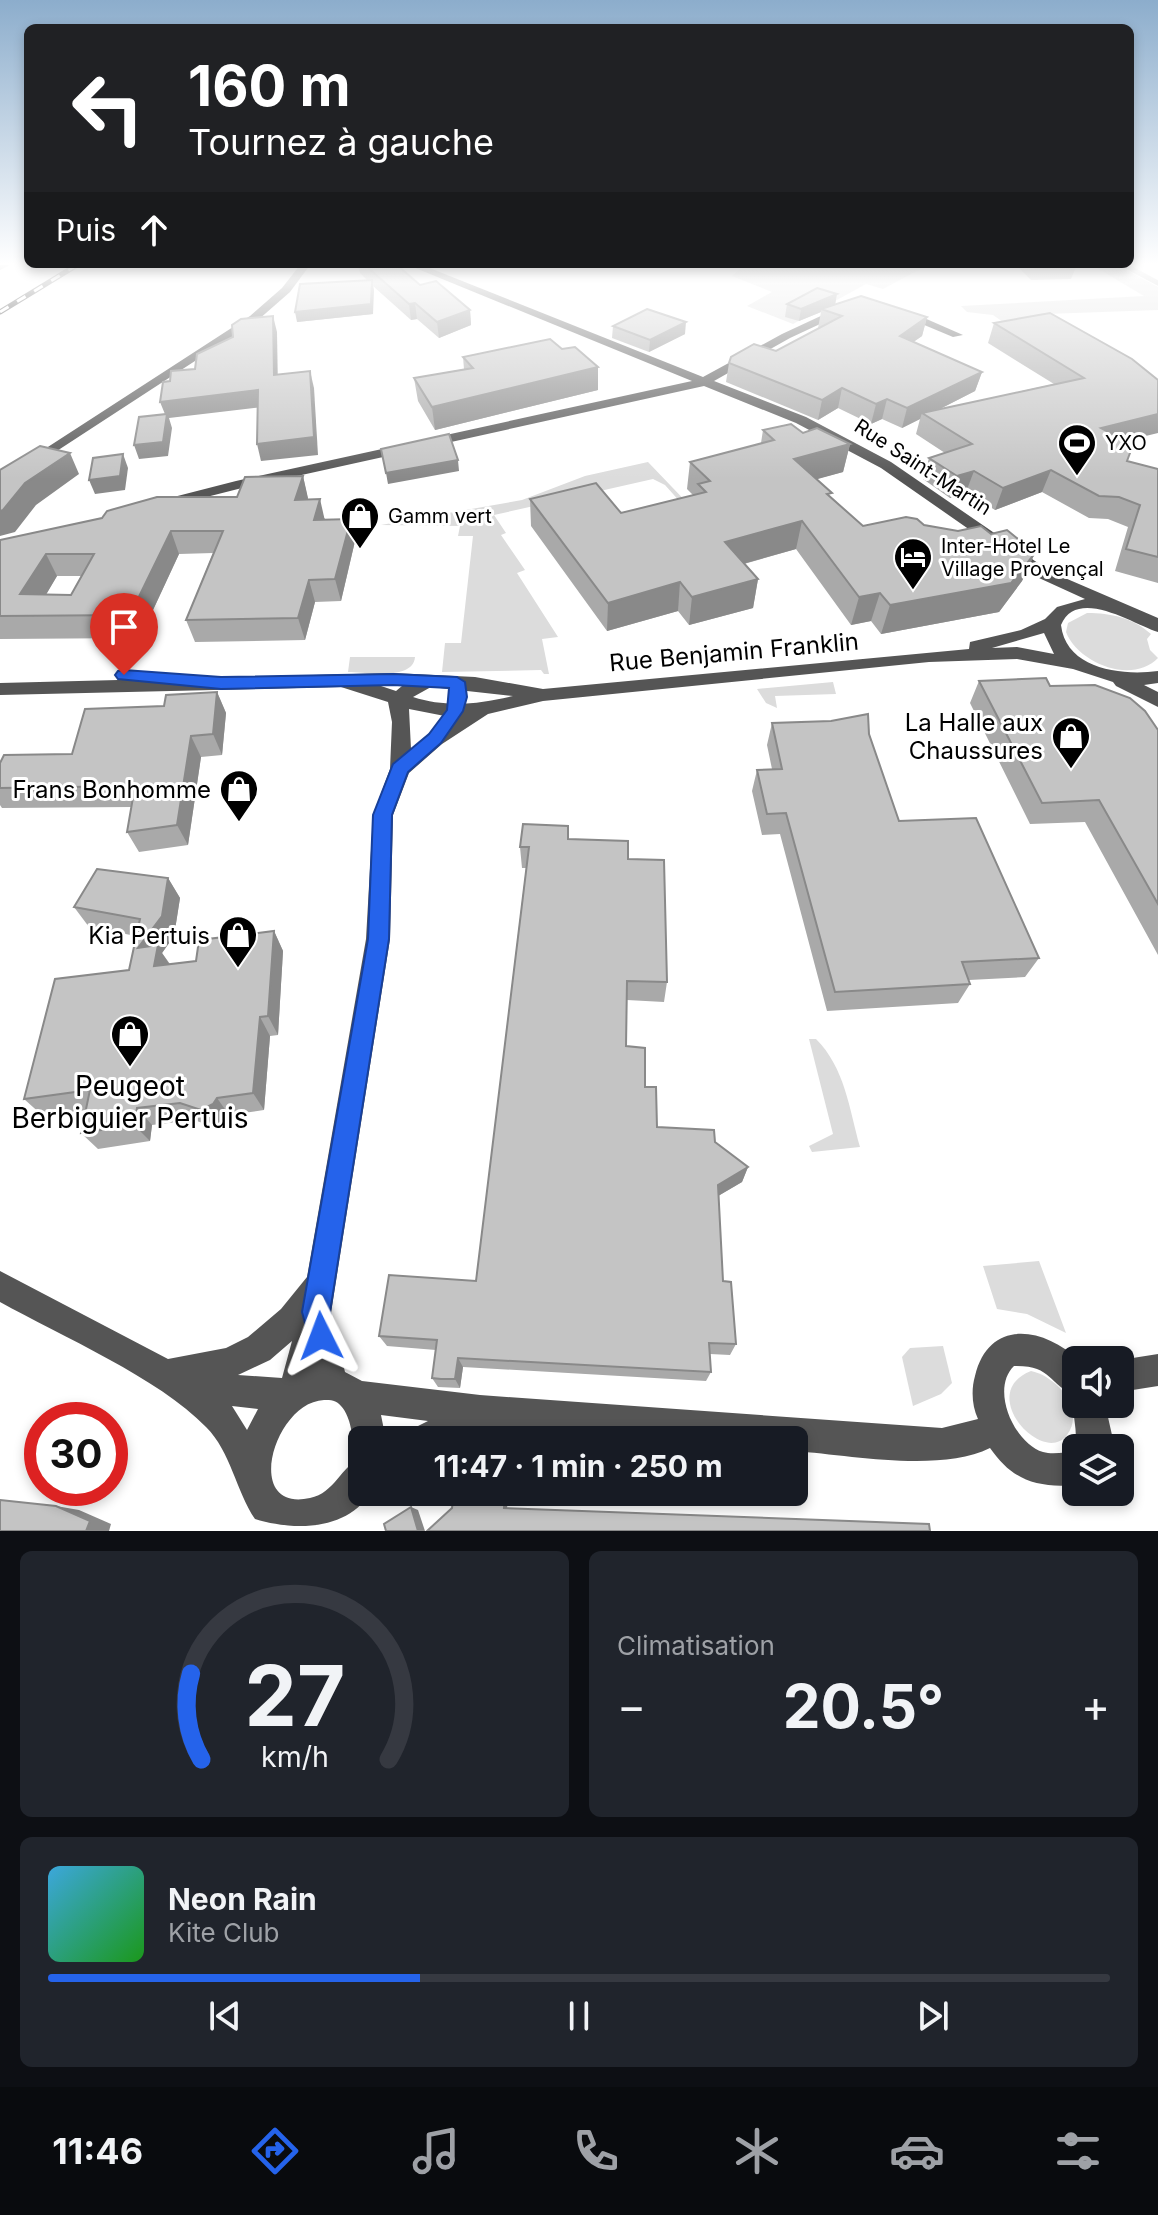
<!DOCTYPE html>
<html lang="fr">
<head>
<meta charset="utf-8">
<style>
  body { margin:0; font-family:Inter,sans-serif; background:#20242c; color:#f1f3f6; height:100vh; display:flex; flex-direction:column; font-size:30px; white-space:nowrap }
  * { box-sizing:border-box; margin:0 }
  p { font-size:26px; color:#9ea1a6 }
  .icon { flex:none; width:44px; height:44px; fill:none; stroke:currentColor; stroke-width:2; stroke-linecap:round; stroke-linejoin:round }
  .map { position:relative; height:1531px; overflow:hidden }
  .drawer { display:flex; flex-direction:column; gap:20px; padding:20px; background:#0d0f14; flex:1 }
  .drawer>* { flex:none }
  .hud { position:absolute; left:24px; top:24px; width:1110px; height:244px; border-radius:12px; box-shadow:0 4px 12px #0003; background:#202124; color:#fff; overflow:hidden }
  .tools { position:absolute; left:1062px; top:1346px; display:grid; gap:16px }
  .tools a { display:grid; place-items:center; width:72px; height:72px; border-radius:12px; background:#171b24; box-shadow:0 4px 12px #0003; font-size:40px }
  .speed { position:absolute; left:24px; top:1402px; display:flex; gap:16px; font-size:40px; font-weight:700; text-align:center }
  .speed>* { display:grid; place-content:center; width:104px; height:104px; border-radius:50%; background:#171b24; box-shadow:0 4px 12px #0003; line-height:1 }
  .speed .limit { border:12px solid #d22; background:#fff; color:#111 }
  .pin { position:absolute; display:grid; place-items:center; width:68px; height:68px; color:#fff; margin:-82px -34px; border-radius:50% 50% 50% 0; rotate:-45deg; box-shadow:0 0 8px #0007 }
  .pin .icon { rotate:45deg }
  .me { position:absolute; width:88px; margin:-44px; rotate:357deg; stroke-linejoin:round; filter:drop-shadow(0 0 6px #0008) }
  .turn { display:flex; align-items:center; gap:28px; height:168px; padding:0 32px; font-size:36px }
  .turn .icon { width:104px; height:104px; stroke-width:2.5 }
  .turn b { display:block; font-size:56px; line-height:68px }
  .then { display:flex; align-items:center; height:76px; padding:0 32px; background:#0003; gap:16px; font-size:30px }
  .big { font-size:60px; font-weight:700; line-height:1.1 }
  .drawer .card { flex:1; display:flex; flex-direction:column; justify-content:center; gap:12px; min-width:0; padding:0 28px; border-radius:12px; background:#20242c }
  .drawer .dial { align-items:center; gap:0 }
  .dial svg { height:208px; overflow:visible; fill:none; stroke:#363941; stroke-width:7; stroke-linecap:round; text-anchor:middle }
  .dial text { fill:#f1f3f6; stroke:none }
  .song { display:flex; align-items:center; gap:24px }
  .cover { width:96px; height:96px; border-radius:12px; background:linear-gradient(135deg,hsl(200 70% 55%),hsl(120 70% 35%)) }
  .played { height:8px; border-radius:4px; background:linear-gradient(90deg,#2563eb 35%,#363941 35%) }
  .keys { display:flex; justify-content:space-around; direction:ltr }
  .heat { display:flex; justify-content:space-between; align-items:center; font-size:44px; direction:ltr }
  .drawer .tiles { flex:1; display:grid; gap:20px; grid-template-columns:1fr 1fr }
  .card:last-child { grid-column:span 2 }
  .trip { position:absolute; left:348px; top:1426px; width:460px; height:80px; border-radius:12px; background:#171b24; box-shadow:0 4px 12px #0003; font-weight:700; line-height:80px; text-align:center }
  .tabs { display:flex; height:128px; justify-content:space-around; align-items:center; background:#090b0e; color:#9ea1a6 }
  .tabs .icon { width:56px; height:56px }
  .tabs .selected { color:#2563eb }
  .tabs b { font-size:36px; color:#f1f3f6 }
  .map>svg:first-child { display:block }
  .green { fill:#dcdcdc }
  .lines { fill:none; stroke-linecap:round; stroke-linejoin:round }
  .stream { stroke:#a3a3a3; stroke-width:5 }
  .minor { fill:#555; fill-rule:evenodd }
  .rail-casing { stroke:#000; stroke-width:5 }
  .rail { stroke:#fff; stroke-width:3; stroke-dasharray:10; stroke-linecap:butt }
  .wall { fill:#a9a9a9; fill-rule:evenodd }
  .shaded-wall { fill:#898989 }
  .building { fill:#c4c4c4; stroke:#898989; stroke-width:2; fill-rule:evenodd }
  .route { fill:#2563eb; stroke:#184099; stroke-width:2 }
  .labels { text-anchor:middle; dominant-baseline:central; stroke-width:6; stroke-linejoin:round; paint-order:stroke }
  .far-poi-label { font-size:20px; fill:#000; stroke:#fff; text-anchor:start }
  .far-street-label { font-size:20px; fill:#000; stroke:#fff }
  .street-label { font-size:24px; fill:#000; stroke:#fff }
  .poi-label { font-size:24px; fill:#000; stroke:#fff; text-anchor:end }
  .near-poi-label { font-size:28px; fill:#000; stroke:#fff }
</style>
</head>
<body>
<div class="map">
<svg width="1158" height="1531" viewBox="0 0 1158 1531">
  <rect width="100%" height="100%" fill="#fff"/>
  <g class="green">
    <path d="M744 265H928L883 289 866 284 793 324 747 306 772 292 732 276Z"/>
    <path d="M1092 265H1117L1158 287V310L1046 314 1003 322 993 315 967 312 961 306 1144 296Z"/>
    <path d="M648 462 695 511 690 513 665 485 653 479 494 515 506 533 501 535 525 570 517 573 558 637 542 639 549 674H544L541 670 442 672 445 643H461L473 536H458L460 526 381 525 522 500 585 476Z"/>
    <path d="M1087 613C1111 613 1133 618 1151 634L1147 639 1150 650 1158 658C1132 685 1078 663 1066 632L1068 623Z"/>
    <path d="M350 657H415C413 681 366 672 348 672Z"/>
    <path d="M833 682 836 694 775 696 777 708 766 703 757 689Z"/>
    <path d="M809 1039H816C845 1068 849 1108 860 1147L812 1152 809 1146 833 1134Z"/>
    <path d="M1039 1261 1066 1333 1027 1314 997 1309 983 1266Z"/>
    <path d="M943 1346 952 1383 941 1394 913 1406 902 1357 910 1348Z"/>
    <path d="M1031 1371C1056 1376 1086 1409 1067 1435 1043 1467 975 1393 1031 1371Z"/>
  </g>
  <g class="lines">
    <path class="stream" d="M1124 265 1158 283"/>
    <g class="minor">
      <path d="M0 265H10L0 270Z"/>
      <path d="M300 265H310L290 292 258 320 0 488V478L250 316 282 288Z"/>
      <path d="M408 265H422L703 377 782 334 840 307H848V311L790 338 714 381 806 417 891 462 1051 572 1158 618V632C1135 625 1077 586 1061 625 1066 669 1121 676 1158 671V683L1144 685 1158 692V707L1116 686 1113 682 1073 669 1017 659 929 662 543 701 488 714 442 744 409 773 393 815 390 939 331 1313 345 1372 362 1381 480 1395 942 1428 978 1419C972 1406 971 1390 975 1376 989 1318 1043 1327 1079 1360H1076V1396C1048 1384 1052 1365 1014 1366 990 1389 1014 1443 1043 1452 1053 1455 1066 1452 1076 1451L1074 1448C1080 1430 1069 1413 1076 1396V1404H1105L1112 1435 1108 1448H1076V1485C1037 1488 1013 1481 990 1448 939 1473 850 1455 794 1451V1440H651L482 1427 459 1440H409L414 1428 428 1421 381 1415 386 1440H362V1454L357 1452C351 1437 352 1418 341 1406 336 1400 331 1400 324 1400 274 1402 242 1513 310 1498 335 1493 341 1466 362 1457V1492H371C347 1531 294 1531 255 1519 236 1491 231 1452 206 1427 159 1378 61 1336 0 1302V1271L168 1359 226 1348 248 1337 281 1309 307 1277 366 939 373 815 390 769 392 722 388 702 341 687 0 695V683L393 673 475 677 543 689 969 649 970 642 1021 630 1045 619 1057 607 1085 599 1039 578 881 468 796 423 704 386 238 489 163 508 158 507V501L236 481 692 381ZM1044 633 1054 654 1017 647 992 648ZM393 685 402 686 396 691 381 686ZM431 687 513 696C479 704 447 708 413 697ZM409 709 455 718 411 749ZM292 1341 282 1378 238 1375 270 1360ZM232 1406 258 1409 247 1430Z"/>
      <path d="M898 310H906L963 335 953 337 898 314Z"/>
      <path d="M1158 1354V1386L1120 1392V1360Z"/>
    </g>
    <g class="rail-casing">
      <path id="rail" d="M0 312 77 265"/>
    </g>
    <use href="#rail" class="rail"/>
  </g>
  <g class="wall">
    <path d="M358 265H397L420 285 470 310 471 325 439 338 417 319 411 320 373 286V314L297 322 368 281 360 273Z"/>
    <path d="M1016 265H1074L1076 267 1071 279 1031 280Z"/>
    <path d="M787 304H835L927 317 922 336 913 342 982 372 975 391 940 409 1054 384 988 343 994 323 1050 313 1125 441 1127 461 1158 469V583L1115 571 1128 527 1108 519 1089 518 1042 492 995 510 966 492 950 498 923 479 929 458 945 453 916 434 920 419 902 428 882 419 871 424 838 408 818 420 726 382 729 363 776 351 819 328H818L821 312 799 321 785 317Z"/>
    <path d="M613 326 685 334 649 352 612 338Z"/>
    <path d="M562 349 598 367V390L435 430 418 401 414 378 464 369 463 357Z"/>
    <path d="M763 430 803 433 850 444 843 472 816 479 831 498 863 526 924 525 958 531 991 534 1035 553 1022 581 999 612 881 634 871 621 851 625 796 549 744 564 758 579 753 608 689 625 678 611 607 631 531 526 530 499 621 513 693 495 687 489 690 462 761 443Z"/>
    <path d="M303 476 308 500 325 519H351L355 541 341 601 315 602 305 640 195 642 186 620 213 553 179 554 140 638 0 639V540L237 497ZM57 576H81L71 595 46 594Z"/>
    <path d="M979 681 1050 686 1158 730V955L1085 822 1030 824 970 703Z"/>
    <path d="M217 692 226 713 222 755 201 757 188 845 139 852 127 832 132 807 2 808 0 805V763L72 754 164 706Z"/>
    <path d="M772 723 869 734 899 821 1039 958 1025 977 969 980 970 984 958 1003 827 1011 780 834 762 835 752 791 757 770 772 769 767 745Z"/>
    <path d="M568 839 628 859 667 982 664 1002 627 1000 626 1046 645 1087 657 1127 715 1142 748 1167 742 1182 718 1196 723 1281 736 1344 730 1355 710 1354 711 1372 706 1381 463 1367 460 1388 438 1387 432 1378 436 1350 387 1346 379 1336 476 1281 526 868H522L520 847Z"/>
    <path d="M168 878 180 898 174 936 162 953 170 964 196 961 274 931 283 951 278 1035 270 1036 264 1110 229 1115 225 1121 214 1127 194 1120 152 1125 150 1141 98 1149 81 1133 86 1110 43 1116 24 1099 129 970 136 936 89 927 74 907Z"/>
  </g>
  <g class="shaded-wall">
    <path d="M372 280 374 290 373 314 297 322 295 312Z"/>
    <path d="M837 294 835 306 821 309V312L799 321 801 309Z"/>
    <path d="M415 303 417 319 411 320 409 304Z"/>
    <path d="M470 310 471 325 439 338 437 322Z"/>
    <path d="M273 316 277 332 278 391 274 375Z"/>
    <path d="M927 317 922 336 895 355 900 336Z"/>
    <path d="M686 322 685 334 649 352 650 340Z"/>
    <path d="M598 367V390L435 430 432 407Z"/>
    <path d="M310 371 314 388 318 455 261 461 257 444Z"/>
    <path d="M982 372 975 391 926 416 922 413 920 419 902 428 907 408Z"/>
    <path d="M842 388 838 408 818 420 822 400Z"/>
    <path d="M258 390 263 407 169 418 172 428 168 456 139 459 134 445 167 419 160 402Z"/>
    <path d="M887 399 882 419 871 424 876 404Z"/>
    <path d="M1158 414V433L1092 449 1101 428Z"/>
    <path d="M850 444 843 472 789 487 794 459Z"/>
    <path d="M70 453 79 474 36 505 15 532 0 536V511L25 483Z"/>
    <path d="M123 454 128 468 125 490 95 494 89 480Z"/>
    <path d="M458 460 459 471 388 484 386 473Z"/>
    <path d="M1051 470 1042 492 995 510 1003 488Z"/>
    <path d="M974 471 966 492 950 498 957 476Z"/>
    <path d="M303 476 308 498 301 522 295 500Z"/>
    <path d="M320 499 325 521 314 520Z"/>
    <path d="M351 519 355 541 341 601 335 579Z"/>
    <path d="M802 521 796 549 721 570 725 542Z"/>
    <path d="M171 531 179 554 140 638 130 615Z"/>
    <path d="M1035 553 1022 581 999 612 881 634 890 605Z"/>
    <path d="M46 554 57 576 33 617 20 594Z"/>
    <path d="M758 579 753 608 689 625 692 597Z"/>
    <path d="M309 580 315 602 305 640 298 618Z"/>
    <path d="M680 582 678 611 607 631 608 603Z"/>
    <path d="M880 593 871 621 851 625 859 597Z"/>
    <path d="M217 692 226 713 222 755 213 734Z"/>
    <path d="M191 736 201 757 188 845 177 825Z"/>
    <path d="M168 878 180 898 174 936 162 953 170 965 167 986 138 948Z"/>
    <path d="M274 931 283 951 278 1035 268 1016Z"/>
    <path d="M260 1017 270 1036 264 1110 253 1093Z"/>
    <path d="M217 1098 229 1115 225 1121 214 1127 201 1110Z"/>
    <path d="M137 1108 152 1125 150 1141 134 1125Z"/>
    <path d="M748 1167 742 1182 713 1199 718 1185Z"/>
    <path d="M458 1358 463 1367 460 1388 455 1379Z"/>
    <path d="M505 1492H508L507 1511 504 1508Z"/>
    <path d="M56 1506 79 1510 111 1524 109 1531H86Z"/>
    <path d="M411 1507 418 1510 425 1531H418Z"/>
  </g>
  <g class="building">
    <path d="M365 265H397L420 285 436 281 470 310 437 322 415 303 409 304Z"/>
    <path d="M1032 265H1074L1076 267 1035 268Z"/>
    <path d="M372 280 371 304 295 312 300 284Z"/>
    <path d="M817 288 837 294 801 309 787 304Z"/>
    <path d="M861 296 927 317 900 336 982 372 907 408 887 399 876 404 842 388 822 400 729 363 731 357 754 344 776 351 842 316 821 309Z"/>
    <path d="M647 309 686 322 650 340 613 326Z"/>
    <path d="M1050 313 1132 359 1158 380V414L1101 428 1133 445 1127 461 1158 469V557L1126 549 1140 505 1119 497 1099 496 1051 470 1003 488 974 471 957 476 929 458 972 444 922 413 1084 378 994 323Z"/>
    <path d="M273 316 274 375 310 371 314 437 257 444 258 390 160 402 163 382 170 381 171 371 195 369 197 354 233 337 232 325 241 319Z"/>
    <path d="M550 339 562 349 575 347 598 367 432 407 414 378 473 368 463 357Z"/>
    <path d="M167 414 163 442 134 445 139 417Z"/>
    <path d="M791 424 803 433 817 428 850 444 794 459 832 493 827 494 863 526 906 517 917 519 924 525 958 531 981 526 991 534 1007 530 1035 553 1011 583 890 605 880 593 859 597 802 521 725 542 758 579 692 597 680 582 608 603 530 499 596 483 621 513 706 492 698 484 710 481 690 462 774 440 763 430Z"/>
    <path d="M449 434 458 460 386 473 381 449Z"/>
    <path d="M40 446 70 453 25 483 3 510 0 511V470Z"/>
    <path d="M123 454 120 476 89 480 93 458Z"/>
    <path d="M303 476 295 500 320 499 314 520 351 519 335 579 309 580 298 618 186 620 223 531H171L130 615 0 616V540L102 518 107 511 157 497H237L245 477ZM46 554H94L71 595 20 594Z"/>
    <path d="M1046 678 1050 686 1095 685 1130 698 1145 711 1158 730V904L1099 800 1042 803 979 681Z"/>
    <path d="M217 692 213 734 191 736 177 825 127 832 135 786 0 788V763L4 755 72 754 85 709 164 706 166 695Z"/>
    <path d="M868 714 869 734 899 821 976 818 1039 958 962 962 970 984 835 992 786 813 767 814 757 770 782 769 772 723 831 721Z"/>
    <path d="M523 824 568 826V839L628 841V859L664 860 667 982 627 981 626 1046 645 1048V1087H656L657 1127 714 1130 715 1142 748 1167 718 1185 723 1281 731 1282 736 1344 709 1343 711 1372 458 1358 455 1379H441L432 1378 437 1340 379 1336 389 1275 476 1281 529 847H520Z"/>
    <path d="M97 869 168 878 162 916 138 948 158 945 154 966 196 961 199 940 274 931 268 1016 260 1017 253 1093 217 1098 213 1104 201 1110 180 1103 137 1108 134 1125 81 1133 90 1090 24 1099 55 979 129 970 140 919 74 907Z"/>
    <path d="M454 1492H505L504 1508 929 1524 930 1531H427L452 1508Z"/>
    <path d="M0 1500 56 1506 90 1521 86 1531H0Z"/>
    <path d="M411 1507 418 1531H386L384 1524Z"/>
  </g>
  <linearGradient id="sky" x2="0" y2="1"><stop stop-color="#8cadcc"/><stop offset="0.55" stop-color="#fff"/><stop offset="1" stop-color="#fff" stop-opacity="0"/></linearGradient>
  <rect width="1158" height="479" fill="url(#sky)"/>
  <path class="route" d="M124 670 221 677 393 674 457 677 465 682 467 697 463 711 441 743 408 772 392 815 389 939 330 1312 335 1336 331 1346 321 1350 311 1346 302 1312 368 939 373 815 393 764 429 734 447 710 449 688 393 685 221 689 118 679 115 675 118 671Z"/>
  <defs>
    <g id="stadium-pin" transform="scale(2)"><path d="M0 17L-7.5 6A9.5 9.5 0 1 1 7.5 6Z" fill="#000" stroke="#fff"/><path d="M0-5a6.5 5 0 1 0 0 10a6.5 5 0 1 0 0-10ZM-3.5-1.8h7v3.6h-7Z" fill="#fff"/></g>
    <g id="shop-pin" transform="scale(2)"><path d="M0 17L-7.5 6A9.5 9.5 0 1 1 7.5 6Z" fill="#000" stroke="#fff"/><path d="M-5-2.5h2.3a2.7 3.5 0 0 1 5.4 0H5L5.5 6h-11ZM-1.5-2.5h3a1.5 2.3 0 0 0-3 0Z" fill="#fff"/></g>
    <g id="hotel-pin" transform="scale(2)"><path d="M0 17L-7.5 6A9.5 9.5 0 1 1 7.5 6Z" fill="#000" stroke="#fff"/><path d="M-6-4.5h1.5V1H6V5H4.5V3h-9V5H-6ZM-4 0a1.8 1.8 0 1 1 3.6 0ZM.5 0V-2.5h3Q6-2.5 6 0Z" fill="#fff"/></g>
  </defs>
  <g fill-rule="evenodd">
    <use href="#stadium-pin" x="1077" y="443"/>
    <use href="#shop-pin" x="360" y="516"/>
    <use href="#hotel-pin" x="913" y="557"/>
    <use href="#shop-pin" x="1071" y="736"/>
    <use href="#shop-pin" x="239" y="789"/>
    <use href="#shop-pin" x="238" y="935"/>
    <use href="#shop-pin" x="130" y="1034"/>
  </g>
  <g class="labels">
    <g class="far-poi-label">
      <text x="1105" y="443">YXO</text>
      <text x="388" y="516">Gamm vert</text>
      <text x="941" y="546">Inter-Hotel Le<tspan x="941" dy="23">Village Provençal</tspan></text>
    </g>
    <g class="far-street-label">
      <text transform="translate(923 467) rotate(33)">Rue Saint-Martin</text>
    </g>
    <g class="street-label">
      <text transform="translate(734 652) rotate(-5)">Rue Benjamin Franklin</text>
    </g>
    <g class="poi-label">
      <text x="1043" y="722">La Halle aux<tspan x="1043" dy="28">Chaussures</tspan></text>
      <text x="211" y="789">Frans Bonhomme</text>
      <text x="210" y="935">Kia Pertuis</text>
    </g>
    <g class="near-poi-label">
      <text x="130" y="1086">Peugeot<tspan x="130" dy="32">Berbiguier Pertuis</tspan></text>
    </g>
  </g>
</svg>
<div class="tools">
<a><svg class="icon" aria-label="sound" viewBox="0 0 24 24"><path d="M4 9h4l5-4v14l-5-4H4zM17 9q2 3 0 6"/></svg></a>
<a><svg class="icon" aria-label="layers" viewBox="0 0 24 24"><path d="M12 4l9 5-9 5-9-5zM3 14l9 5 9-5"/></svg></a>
</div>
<div class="speed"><div class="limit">30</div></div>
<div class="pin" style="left:124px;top:675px;background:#d93025"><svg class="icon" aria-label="arrive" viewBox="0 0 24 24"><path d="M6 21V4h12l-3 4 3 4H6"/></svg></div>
<svg class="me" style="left:321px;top:1336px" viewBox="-20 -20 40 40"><path d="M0-17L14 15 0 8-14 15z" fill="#2563eb" stroke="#fff" stroke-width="4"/></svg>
<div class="trip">11:47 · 1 min · 250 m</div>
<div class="hud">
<div class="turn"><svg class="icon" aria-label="left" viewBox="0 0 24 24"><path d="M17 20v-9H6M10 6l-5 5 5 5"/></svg><div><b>160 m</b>Tournez à gauche</div></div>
<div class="then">Puis<svg class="icon" aria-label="ahead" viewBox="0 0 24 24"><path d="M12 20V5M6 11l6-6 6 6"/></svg></div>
</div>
</div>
<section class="drawer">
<div class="tiles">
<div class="card dial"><svg viewBox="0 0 100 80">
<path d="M14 69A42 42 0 1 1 86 69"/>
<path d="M14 69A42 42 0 0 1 10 36" stroke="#2563eb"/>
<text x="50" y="56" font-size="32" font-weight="700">27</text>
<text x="50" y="72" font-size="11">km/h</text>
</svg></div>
<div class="card"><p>Climatisation</p>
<div class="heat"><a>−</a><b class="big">20.5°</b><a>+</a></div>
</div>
<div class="card">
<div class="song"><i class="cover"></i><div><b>Neon Rain</b><p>Kite Club</p></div></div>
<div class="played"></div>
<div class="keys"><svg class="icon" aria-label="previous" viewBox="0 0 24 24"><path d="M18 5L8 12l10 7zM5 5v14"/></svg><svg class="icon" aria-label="pause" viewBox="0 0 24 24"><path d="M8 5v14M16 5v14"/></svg><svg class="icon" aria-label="next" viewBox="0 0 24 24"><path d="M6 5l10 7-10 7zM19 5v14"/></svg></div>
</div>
</div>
</section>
<nav class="tabs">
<b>11:46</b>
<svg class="icon selected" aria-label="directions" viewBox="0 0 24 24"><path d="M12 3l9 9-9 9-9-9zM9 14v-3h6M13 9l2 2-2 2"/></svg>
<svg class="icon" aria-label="music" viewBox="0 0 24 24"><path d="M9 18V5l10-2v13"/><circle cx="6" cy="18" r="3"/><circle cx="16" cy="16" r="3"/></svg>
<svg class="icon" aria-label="phone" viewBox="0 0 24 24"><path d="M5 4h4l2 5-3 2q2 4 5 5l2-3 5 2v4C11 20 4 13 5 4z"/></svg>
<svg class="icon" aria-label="climate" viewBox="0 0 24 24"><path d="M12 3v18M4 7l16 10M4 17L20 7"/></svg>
<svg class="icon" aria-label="car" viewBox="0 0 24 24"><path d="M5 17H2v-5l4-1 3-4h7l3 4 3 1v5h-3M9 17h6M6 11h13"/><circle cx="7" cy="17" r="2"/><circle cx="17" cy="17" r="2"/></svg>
<svg class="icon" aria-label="filters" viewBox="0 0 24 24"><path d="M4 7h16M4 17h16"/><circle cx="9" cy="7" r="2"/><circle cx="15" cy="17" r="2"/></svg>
</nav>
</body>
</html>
